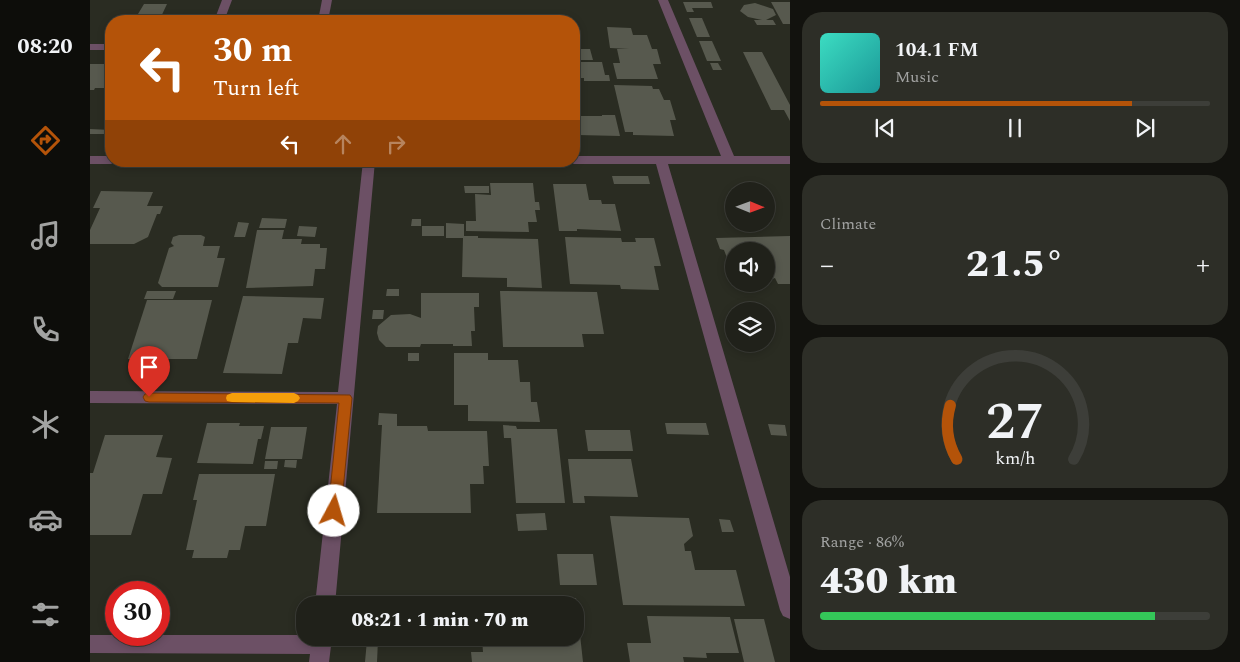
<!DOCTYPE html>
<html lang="en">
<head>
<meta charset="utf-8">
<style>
  body { margin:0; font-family:Spectral,serif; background:#2d2e27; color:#f1f3f6; height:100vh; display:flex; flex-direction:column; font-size:19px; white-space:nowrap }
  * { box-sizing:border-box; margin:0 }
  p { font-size:16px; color:#a2a3a2 }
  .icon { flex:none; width:28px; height:28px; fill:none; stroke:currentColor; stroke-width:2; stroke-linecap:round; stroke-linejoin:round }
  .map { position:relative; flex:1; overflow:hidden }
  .details { display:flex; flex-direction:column; gap:12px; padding:12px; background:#12120e; width:450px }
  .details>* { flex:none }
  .guide { position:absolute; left:15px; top:15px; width:475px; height:152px; border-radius:20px; box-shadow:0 2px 8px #0003,0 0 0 1px #3d3e39; background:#b45309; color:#fff; overflow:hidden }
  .needle { width:32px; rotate:91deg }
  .buttons { position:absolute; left:635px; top:182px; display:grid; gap:10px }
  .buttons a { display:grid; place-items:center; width:50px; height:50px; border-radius:50%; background:#20211a; box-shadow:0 2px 8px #0003,0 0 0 1px #3d3e39; font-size:25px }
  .speed { position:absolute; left:15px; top:581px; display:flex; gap:10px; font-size:25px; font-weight:700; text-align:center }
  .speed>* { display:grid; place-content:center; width:65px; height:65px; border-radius:50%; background:#20211a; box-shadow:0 2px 8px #0003,0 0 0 1px #3d3e39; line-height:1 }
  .speed .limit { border:8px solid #d22; background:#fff; color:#111 }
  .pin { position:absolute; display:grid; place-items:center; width:42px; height:42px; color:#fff; margin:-51px -21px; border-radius:50% 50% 50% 0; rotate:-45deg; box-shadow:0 0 5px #0007 }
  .pin .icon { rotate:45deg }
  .me { position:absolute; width:55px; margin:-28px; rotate:6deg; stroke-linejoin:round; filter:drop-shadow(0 0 4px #0008) }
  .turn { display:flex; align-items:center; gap:18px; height:105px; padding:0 25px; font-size:22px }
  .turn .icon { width:65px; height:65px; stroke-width:2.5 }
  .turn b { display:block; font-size:35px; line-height:42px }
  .lanes { display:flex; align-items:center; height:48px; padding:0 25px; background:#0003; justify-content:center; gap:25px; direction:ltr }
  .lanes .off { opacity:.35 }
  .big { font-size:38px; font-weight:800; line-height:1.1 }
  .details .widget { flex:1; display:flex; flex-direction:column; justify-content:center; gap:8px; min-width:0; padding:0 18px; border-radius:20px; background:#2d2e27 }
  .details .dial { align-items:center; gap:0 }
  .dial svg { height:130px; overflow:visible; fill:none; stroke:#3d3e39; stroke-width:7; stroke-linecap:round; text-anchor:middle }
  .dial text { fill:#f1f3f6; stroke:none }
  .song { display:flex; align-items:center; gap:15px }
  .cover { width:60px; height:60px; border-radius:8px; background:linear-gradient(135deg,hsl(170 70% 55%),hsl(180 70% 35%)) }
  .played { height:5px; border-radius:2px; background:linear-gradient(90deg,#b45309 80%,#3d3e39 80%) }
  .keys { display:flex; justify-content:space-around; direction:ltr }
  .heat { display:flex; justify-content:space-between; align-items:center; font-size:28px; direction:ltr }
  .charge { height:8px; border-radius:4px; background:linear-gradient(90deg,#34c759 86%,#3d3e39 0) }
  .trip { position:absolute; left:206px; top:596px; width:288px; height:50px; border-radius:20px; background:#20211a; box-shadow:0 2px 8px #0003,0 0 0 1px #3d3e39; font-weight:800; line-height:50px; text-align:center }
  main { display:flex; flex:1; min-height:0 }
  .dock { display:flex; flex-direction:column; width:90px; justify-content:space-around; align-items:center; background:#0d0d0a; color:#a2a3a2 }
  .dock .icon { width:35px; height:35px }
  .dock .current { color:#b45309 }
  .dock b { font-size:22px; color:#f1f3f6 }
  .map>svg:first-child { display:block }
  .building { fill:#57594e }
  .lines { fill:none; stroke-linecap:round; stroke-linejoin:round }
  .minor { fill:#6c5065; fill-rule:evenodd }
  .route { fill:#b45309; stroke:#753606 }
  .slow { fill:#f59e0b }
</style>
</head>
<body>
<main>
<nav class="dock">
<b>08:20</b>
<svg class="icon current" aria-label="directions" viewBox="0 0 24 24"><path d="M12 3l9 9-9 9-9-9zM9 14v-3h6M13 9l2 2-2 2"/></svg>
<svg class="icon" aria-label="music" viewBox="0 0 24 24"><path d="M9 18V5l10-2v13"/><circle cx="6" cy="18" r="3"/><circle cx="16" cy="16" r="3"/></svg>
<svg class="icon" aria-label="phone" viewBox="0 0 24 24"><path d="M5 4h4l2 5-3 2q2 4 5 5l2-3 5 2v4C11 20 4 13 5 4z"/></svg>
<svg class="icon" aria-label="climate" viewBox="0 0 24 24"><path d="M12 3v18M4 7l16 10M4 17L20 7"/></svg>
<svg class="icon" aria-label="car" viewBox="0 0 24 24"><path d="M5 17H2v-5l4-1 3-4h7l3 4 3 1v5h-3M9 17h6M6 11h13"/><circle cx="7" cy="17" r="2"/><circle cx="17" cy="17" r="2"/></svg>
<svg class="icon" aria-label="filters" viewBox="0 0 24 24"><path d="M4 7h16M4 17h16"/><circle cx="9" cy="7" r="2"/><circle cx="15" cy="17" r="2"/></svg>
</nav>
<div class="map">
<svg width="700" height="662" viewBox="0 0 700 662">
  <rect width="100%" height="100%" fill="#2a2c22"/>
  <g class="building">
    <path d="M593 2H621L623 8H602L604 12H597Z"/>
    <path d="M681 2H700V24H693Z"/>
    <path d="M665 3 683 9 686 15 676 20H683L686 25H667L664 20H672L658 17 650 11 654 5Z"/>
    <path d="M54 4H77L69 21H41L45 19Z"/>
    <path d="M599 18H612L620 37H607Z"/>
    <path d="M517 27 541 28 543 35H557L562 49H567L571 64H563L568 79H527L523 63H530L527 49H539L520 48Z"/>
    <path d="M609 41H622L631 61H617Z"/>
    <path d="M489 49H500L503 60H491Z"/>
    <path d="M653 52H672L700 105V121L694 110H681Z"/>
    <path d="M484 62H512L515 75H519L520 81H494V78H484Z"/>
    <path d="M620 63H628L632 70H623Z"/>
    <path d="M0 64H21V88H5L4 90H0Z"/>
    <path d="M524 85 562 86 563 89H569L574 100H580L586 120H580L584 136 543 135V132H535Z"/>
    <path d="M512 115H525L530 136 488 135V132H484V116H512Z"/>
    <path d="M0 129 21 130V131L20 134H0Z"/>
    <path d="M522 176H558L560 184H524Z"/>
    <path d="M400 183H443L445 202H449L450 210H445L447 222H438L439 232 376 231V221H386L385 194 401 195Z"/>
    <path d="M463 184H496L499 200H511L512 204H525L531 231 487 229V231H469Z"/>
    <path d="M374 186H399V193H375Z"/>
    <path d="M11 191 63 192 57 206H73L70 214H67L58 237 44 244H0V230L10 208H3Z"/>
    <path d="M172 218 197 219 195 228H169Z"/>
    <path d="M322 219H331V226H321Z"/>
    <path d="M148 222 159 223 155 237H144Z"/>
    <path d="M356 223 374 224V236H388V238L448 239 452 288 417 287V278L372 277 373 238H356Z"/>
    <path d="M209 226 227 227 225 237 207 236Z"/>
    <rect x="332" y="226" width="22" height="10"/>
    <path d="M167 230H194L192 239H212L211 244H230V248H237L235 269H225L223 286 156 288Z"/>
    <path d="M89 235H111L115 237 113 246H130L127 258H135L128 287H72L68 283 79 248 84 246 81 243 83 237Z"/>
    <path d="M700 236V284H688L685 278 682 279 676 264V251H644V263H639L634 250 630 249 626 238Z"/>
    <path d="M475 237 531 238 532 242H546L545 238H564L571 266H564L569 290 531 289 530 285 480 284Z"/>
    <path d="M297 289H309V296H296Z"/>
    <path d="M57 291H86L83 299H54Z"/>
    <path d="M410 291 507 292 514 334H492L494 347H413Z"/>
    <path d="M331 293H389V307H384L385 331H381L382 346H363V344H331L330 347H296L289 340 287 333 288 326 301 315 320 314 331 318Z"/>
    <path d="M153 296 234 298 231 319 213 318 208 343H198L192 374 133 373Z"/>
    <path d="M57 300H122L107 359H38Z"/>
    <path d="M283 310H294L293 319H282Z"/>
    <rect x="318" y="353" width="11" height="8"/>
    <path d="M364 353H398V360H428L430 382H440L441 402H447L450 422 378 421V405H364Z"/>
    <path d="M289 413 307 414V426H337L338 431H397L399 466H393L394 484H380L381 513H287L292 425H288Z"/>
    <path d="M117 423H150L149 426H174L171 439H168L163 464 107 463Z"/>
    <path d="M575 423H616L619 435 577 434Z"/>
    <path d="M678 424 695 425 697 436 681 435Z"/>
    <path d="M413 425 426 426 427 429H467L475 503H426L421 438H414Z"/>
    <path d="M181 427H217L212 459H175Z"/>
    <path d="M495 430H540L543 451H498Z"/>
    <path d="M15 435H73L66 457 82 458 72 494H53L41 535H0V473H3Z"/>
    <path d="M478 459H541L548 497 494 496 495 503H483Z"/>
    <path d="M195 460H207L206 468 194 467Z"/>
    <path d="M175 461H188L187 469H174Z"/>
    <path d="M109 474H185L176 526H155L150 550H139L137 558H102L104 550H96L107 500H103Z"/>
    <path d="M455 513 457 530 428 531 426 514Z"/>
    <path d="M520 516 599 518 603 536 594 544 595 551H601L605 570H646L655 606 533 605Z"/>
    <path d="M629 519 640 520 644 532H632Z"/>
    <path d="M467 554H503L507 585H470Z"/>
    <rect x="298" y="597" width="31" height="8"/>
    <path d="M421 598H486L493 662H382L381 652H393L392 638H485V605H422Z"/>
    <path d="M557 616 640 617 649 653H616L617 658 593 657 594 662H540L537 643H561Z"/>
    <path d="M644 619H674L685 662H654Z"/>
    <path d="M277 640H288L287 662H275Z"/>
  </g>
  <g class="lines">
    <g class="minor">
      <path d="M132 0H142L134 21H124Z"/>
      <path d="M232 0H242L238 21H228Z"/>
      <path d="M568 0H578L644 156H700V164H578L700 577V619L693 616 690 610 566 164H484L479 161H484V156H631Z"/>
      <rect x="0" y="44" width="21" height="6"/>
      <path d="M0 156H21V161H26L21 164H0Z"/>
      <path d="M273 161H285L245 605H225L247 404 0 403V391L248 392Z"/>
      <path d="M0 635H215V638H242L239 662H219L220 654 0 653Z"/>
    </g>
  </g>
  <path class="route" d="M59 393 260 395 262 398 251 511 249 515 244 517 240 515 238 511 249 403 59 402 55 401 53 397 55 394Z"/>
  <path class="slow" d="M142 393H204L208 395 210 398 208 401 204 403 142 402 137 401 136 398 137 395Z"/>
</svg>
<div class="buttons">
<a><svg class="needle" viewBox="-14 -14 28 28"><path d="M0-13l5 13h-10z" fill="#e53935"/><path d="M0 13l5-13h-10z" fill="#a2a3a2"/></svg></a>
<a><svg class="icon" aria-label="sound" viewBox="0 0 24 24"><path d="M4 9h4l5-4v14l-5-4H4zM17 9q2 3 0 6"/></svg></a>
<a><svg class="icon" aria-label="layers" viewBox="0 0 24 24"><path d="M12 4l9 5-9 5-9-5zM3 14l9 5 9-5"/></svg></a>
</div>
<div class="speed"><div class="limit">30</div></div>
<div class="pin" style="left:59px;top:397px;background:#d93025"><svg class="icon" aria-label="arrive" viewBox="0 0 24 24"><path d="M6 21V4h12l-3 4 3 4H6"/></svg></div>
<svg class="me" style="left:244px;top:511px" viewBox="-20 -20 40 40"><circle r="19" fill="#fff"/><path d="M0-13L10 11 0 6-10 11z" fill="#b45309"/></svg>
<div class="trip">08:21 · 1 min · 70 m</div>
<div class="guide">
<div class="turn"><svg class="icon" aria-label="left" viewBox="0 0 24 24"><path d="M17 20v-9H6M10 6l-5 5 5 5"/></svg><div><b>30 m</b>Turn left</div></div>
<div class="lanes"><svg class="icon" aria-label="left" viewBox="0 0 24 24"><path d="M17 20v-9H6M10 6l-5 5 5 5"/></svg><svg class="icon off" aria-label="ahead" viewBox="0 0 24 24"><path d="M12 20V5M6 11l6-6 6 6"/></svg><svg class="icon off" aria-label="right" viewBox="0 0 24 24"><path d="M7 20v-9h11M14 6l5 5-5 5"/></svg></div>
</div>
</div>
<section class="details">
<div class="widget">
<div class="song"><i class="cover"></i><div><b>104.1 FM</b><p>Music</p></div></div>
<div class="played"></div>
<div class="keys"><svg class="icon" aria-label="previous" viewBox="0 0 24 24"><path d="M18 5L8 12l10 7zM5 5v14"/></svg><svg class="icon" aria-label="pause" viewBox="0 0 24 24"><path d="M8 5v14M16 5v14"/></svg><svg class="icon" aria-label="next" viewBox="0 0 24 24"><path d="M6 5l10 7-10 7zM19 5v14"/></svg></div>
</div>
<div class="widget"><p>Climate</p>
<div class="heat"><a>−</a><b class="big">21.5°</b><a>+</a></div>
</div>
<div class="widget dial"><svg viewBox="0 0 100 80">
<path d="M14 69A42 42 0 1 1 86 69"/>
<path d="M14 69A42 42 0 0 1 10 36" stroke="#b45309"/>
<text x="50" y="56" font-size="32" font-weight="700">27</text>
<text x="50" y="72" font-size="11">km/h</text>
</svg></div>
<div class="widget"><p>Range · 86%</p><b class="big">430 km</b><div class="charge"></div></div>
</section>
</main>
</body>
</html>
